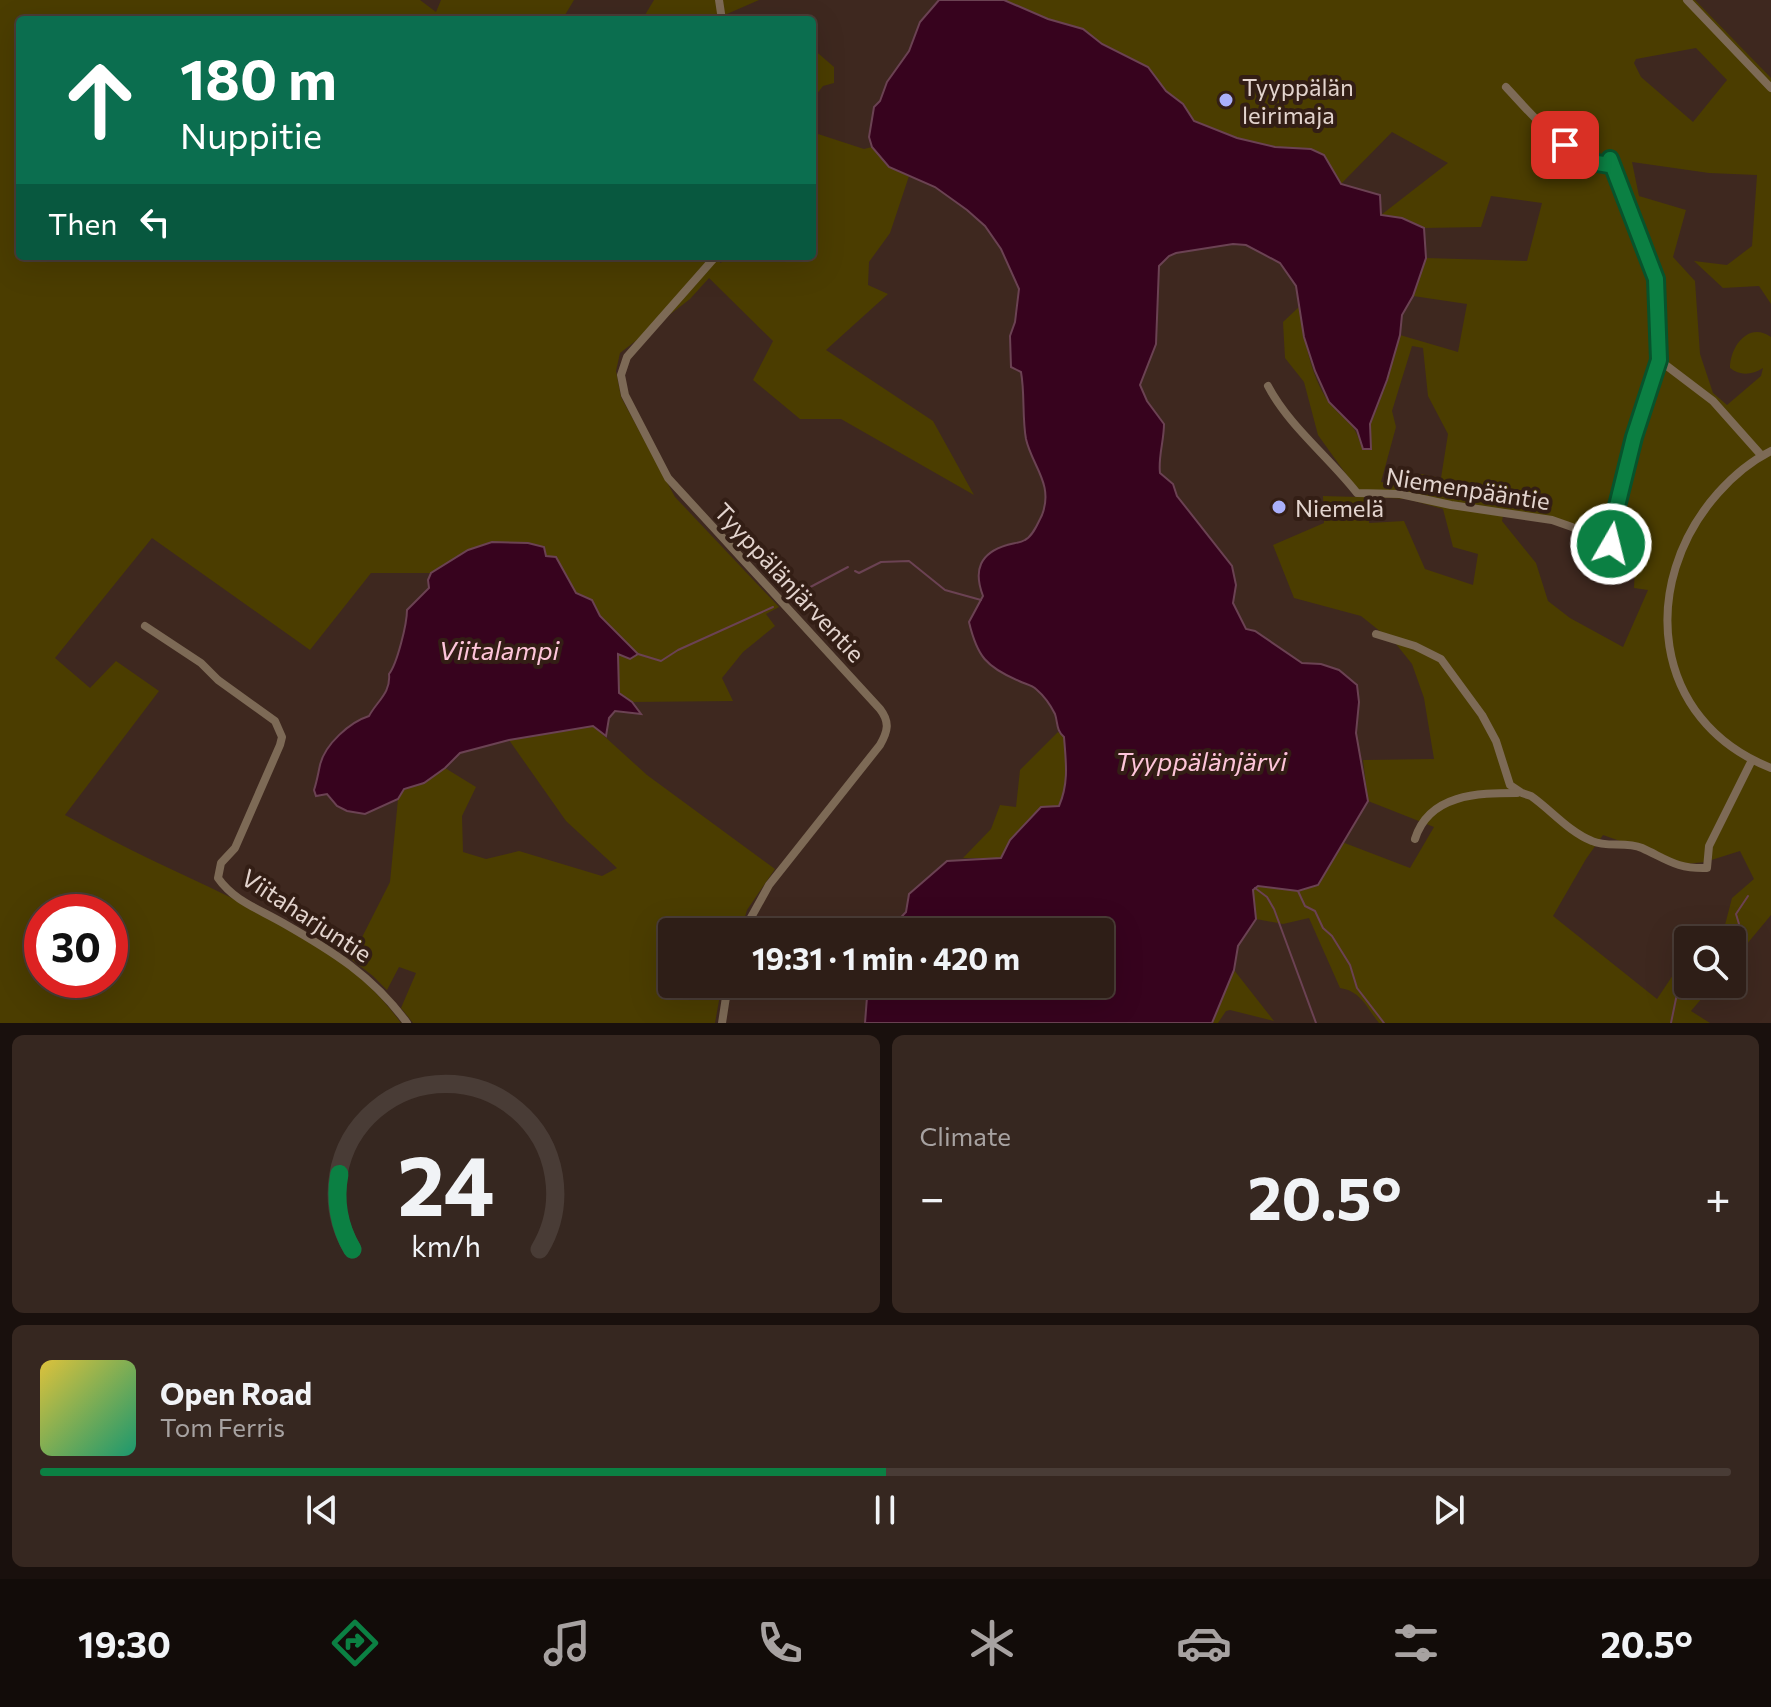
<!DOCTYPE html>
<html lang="en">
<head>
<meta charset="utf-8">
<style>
  body { margin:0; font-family:Commissioner,sans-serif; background:#362720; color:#f1f3f6; height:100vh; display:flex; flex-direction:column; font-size:30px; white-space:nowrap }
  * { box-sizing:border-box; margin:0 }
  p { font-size:26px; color:#a7a2a1 }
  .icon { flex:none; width:44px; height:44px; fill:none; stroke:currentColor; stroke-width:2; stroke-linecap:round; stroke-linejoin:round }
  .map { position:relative; height:1023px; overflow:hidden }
  .side { display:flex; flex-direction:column; gap:12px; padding:12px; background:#19100d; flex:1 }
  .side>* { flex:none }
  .hud { position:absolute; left:16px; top:16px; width:800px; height:244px; border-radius:8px; box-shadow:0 8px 32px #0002,0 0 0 2px #493c36; background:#0b6e4f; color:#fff; overflow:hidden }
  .buttons { position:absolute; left:1674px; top:926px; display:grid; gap:16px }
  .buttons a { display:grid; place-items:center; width:72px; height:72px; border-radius:8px; background:#2e1e17; box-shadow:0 8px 32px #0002,0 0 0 2px #493c36; font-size:40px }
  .speed { position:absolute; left:24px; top:894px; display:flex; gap:16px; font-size:40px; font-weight:700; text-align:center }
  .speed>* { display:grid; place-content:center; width:104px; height:104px; border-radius:50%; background:#2e1e17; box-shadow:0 8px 32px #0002,0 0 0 2px #493c36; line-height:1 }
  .speed .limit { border:12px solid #d22; background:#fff; color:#111 }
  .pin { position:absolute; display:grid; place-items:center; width:68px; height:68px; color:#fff; margin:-34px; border-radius:16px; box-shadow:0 4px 12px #0006 }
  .me { position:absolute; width:88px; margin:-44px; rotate:8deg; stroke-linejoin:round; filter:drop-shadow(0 0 6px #0008) }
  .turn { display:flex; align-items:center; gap:28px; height:168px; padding:0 32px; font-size:36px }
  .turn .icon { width:104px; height:104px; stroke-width:2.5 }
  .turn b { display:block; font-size:56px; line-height:68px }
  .then { display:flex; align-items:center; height:76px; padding:0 32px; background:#0003; gap:16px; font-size:30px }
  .big { font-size:60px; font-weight:700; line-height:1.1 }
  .side .card { flex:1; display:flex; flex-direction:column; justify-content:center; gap:12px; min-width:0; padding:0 28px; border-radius:12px; background:#362720 }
  .side .dial { align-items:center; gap:0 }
  .dial svg { height:208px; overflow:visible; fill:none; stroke:#493c36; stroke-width:7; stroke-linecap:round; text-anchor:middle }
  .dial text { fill:#f1f3f6; stroke:none }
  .song { display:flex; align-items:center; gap:24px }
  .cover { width:96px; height:96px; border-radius:12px; background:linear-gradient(135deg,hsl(50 70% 55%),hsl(160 70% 35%)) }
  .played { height:8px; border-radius:4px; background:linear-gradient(90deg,#0b8043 50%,#493c36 50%) }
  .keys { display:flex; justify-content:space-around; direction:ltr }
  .heat { display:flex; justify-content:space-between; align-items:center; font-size:44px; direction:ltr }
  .side .tiles { flex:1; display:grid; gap:12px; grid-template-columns:1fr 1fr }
  .card:last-child { grid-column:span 2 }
  .trip { position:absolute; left:658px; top:918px; width:456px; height:80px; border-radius:8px; background:#2e1e17; box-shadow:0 8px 32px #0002,0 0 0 2px #493c36; font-weight:700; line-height:80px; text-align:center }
  .tabs { display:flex; height:128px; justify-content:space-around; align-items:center; background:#120c09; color:#a7a2a1 }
  .tabs .icon { width:56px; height:56px }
  .tabs .active { color:#0b8043 }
  .tabs b { font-size:36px; color:#f1f3f6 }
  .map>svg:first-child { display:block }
  .green { fill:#4b3d00; fill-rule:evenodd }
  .water { fill:#37031e; stroke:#6b4253; stroke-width:2 }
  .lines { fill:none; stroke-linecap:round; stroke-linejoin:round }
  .stream { stroke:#6b4253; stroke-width:2 }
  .street { stroke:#7d6a56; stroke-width:8 }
  .route-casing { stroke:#07532c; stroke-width:20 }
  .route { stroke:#0b8043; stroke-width:14 }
  .poi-dot { fill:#aab0fb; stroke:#331e15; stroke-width:3 }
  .labels { text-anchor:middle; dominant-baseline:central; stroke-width:8; stroke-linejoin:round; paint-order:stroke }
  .poi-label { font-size:24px; fill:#e3d4ce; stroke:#331e15; text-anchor:start }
  .street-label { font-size:24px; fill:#e3d4ce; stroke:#331e15 }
  .water-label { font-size:26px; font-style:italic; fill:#fec5da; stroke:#331e15 }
</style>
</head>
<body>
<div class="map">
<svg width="1771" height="1023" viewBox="0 0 1771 1023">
  <rect width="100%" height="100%" fill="#3e281f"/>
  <g class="green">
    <path d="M0 0H420L436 12 441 0H574L562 20H20V256H712L721 263 725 256H812V132L864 149 872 147 889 167 909 176 890 233 869 262 868 285 888 294 826 350 933 421 974 495 841 419H800L753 380 773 341 709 278 690 299 620 353 616 371 621 397 675 497 779 607 766 614 775 626 743 652 722 678 733 701 632 702 619 693 617 668 621 637 600 616 592 600 576 593 567 580 468 550 431 573H371L310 650 152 538 55 658 90 688 116 661 159 691 65 815C96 832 126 848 158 863 243 904 345 944 401 1023H0ZM42 912H110V980H42Z"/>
    <path d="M654 0H759L727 14V20H642Z"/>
    <path d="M1004 0H1695L1771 78V304L1759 286 1723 288 1694 261 1727 265 1752 246 1757 175 1709 173 1632 162 1639 196 1686 210 1673 257 1695 281 1700 354 1713 393 1727 405 1761 376 1763 368C1752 375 1740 376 1730 368 1730 346 1749 321 1771 337V915L1732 962V940H1721L1732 898 1754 879 1740 851 1705 862 1685 864 1603 835 1586 859 1553 916 1657 999 1675 972 1688 964V984H1714L1691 1011 1710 1023H1379C1367 1008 1361 991 1340 988L1309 918 1283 924 1256 919 1253 890 1257 886 1298 891 1318 885 1342 842 1410 868 1434 827 1368 801 1363 760 1434 759 1424 698 1412 664 1396 644 1361 616 1294 598 1273 545 1324 523 1323 496 1358 497V491L1318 435 1304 382 1285 358 1283 322 1300 306C1304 338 1310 374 1328 401 1341 419 1354 420 1361 445L1378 406 1400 335 1458 352 1467 304 1413 296 1426 258 1527 261 1542 203 1491 196 1481 227 1424 228 1402 218 1381 215 1448 163 1392 132 1341 184 1323 155 1311 149 1275 147 1237 138 1194 121 1183 104 1166 91 1148 67 1102 44 1083 29 1048 19ZM1696 48 1727 80 1693 122 1641 77 1634 63 1636 59ZM1412 346 1423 348 1428 396 1448 434 1441 478 1421 474 1415 488 1381 482 1396 427 1392 411ZM1371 497 1407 499 1443 509 1453 547 1478 554 1473 585 1425 569 1404 521 1369 523ZM1504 511 1563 520 1635 565 1634 588 1648 590 1623 647 1570 618 1548 601 1536 563 1502 521Z"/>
    <path d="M812 48 834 67V83L823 86 812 100Z"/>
    <path d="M593 726 647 775 775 869 747 910 742 927 732 929 731 932H672V984H722L715 1023H413L401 1008 416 973 399 967 387 990 373 976 351 959 390 882 398 799 404 789 424 783 445 768 476 787 462 816 463 852 486 859 519 851 602 876 617 868 566 821 509 740Z"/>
    <path d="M1058 732 1064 737 1067 774 1065 792 1059 806 1010 840 1001 858H963L991 829 1000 805 1016 807 1020 770Z"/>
    <path d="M1234 970 1274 1021 1230 1010 1226 1011 1218 1023H1212Z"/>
  </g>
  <g class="water">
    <path d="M939 0H1004L1048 19 1083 29 1102 44 1148 67 1166 91 1183 104 1194 121 1237 138 1275 147 1311 149 1324 155 1341 184 1380 195 1381 215 1402 218 1424 228 1426 258 1413 296 1402 315 1400 335 1387 380 1370 424 1371 449H1363L1357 430 1329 402 1315 371 1304 337 1296 286 1280 263 1246 245 1233 244 1176 253 1169 256 1159 266 1156 344 1140 385 1147 401 1164 424C1164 441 1158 457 1160 473L1173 484 1177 496 1232 566 1236 585 1233 603 1246 629 1255 631 1302 663 1321 664 1339 670 1357 685 1359 702 1356 733 1368 801 1318 885 1298 891 1258 886 1253 890 1256 919 1238 946 1234 970 1212 1023H865L868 984H1100V932H887L906 912 909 894 947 861 1001 858 1010 840 1041 807 1059 806C1069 783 1066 762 1064 737 1056 730 1058 723 1055 714 1051 706 1043 695 1036 689 1032 685 1025 684 1019 681 986 667 977 656 969 622L983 596C973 570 980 553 1007 545 1013 543 1020 543 1025 540 1033 536 1038 523 1042 515 1054 484 1032 466 1026 439 1022 418 1025 394 1021 372L1011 367 1010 336 1015 322 1019 289 1001 249 985 226 967 210 935 187 889 167 872 147 869 137 874 107 880 101 887 82 909 51 920 22Z"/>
    <path d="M492 542 528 543 544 547 546 556 556 557 576 593 592 600 600 616 638 654 630 659 618 654 619 693 632 702 641 714 615 711 609 718 606 736 593 726 509 740 460 753 445 768 424 783 404 789 398 799 365 814 347 811 337 806 327 794 316 796 314 790C317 781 318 774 320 765 325 744 350 722 369 716 377 701 391 693 389 674 397 664 407 624 407 610L429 588 428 580 431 573 468 550Z"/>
  </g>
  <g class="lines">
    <g class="stream">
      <path d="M855 571 859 573 881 562 909 561 945 590 981 600"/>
      <path d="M786 600 848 567"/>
      <path d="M638 654 661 661 678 650 773 607"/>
      <path d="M1255 888 1267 897 1274 909 1316 1023"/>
      <path d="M1298 891 1305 906 1315 911 1323 928 1332 936 1350 965 1357 988 1384 1023"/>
      <path d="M1731 940 1739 924 1736 914 1748 896"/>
      <path d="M1671 1023 1679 984 1688 974"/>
    </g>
    <g class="street">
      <path d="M719 0 722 20"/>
      <path d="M1687 0 1771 88"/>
      <path d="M716 256 627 357 621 375 625 395 668 478 880 709C890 722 888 731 880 745L769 885 743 932"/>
      <path d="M1659 360 1713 401 1761 455"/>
      <path d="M1268 386C1289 426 1328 456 1357 493L1400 494 1451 505 1552 520 1572 527 1607 546 1611 544 1617 506 1634 437 1659 360 1656 279 1610 159 1609 165C1566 157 1534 117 1506 87"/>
      <path d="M1771 451C1751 461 1733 476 1718 493 1638 583 1651 721 1771 768"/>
      <path d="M145 626 201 663 218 680 275 721 282 737 280 745 235 848 221 863 218 878C234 901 259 909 283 923 332 951 373 976 407 1023"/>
      <path d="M1376 634 1415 646 1441 659 1482 715 1496 741 1510 785 1522 793 1531 796C1551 810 1569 832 1592 841 1607 848 1626 841 1642 848 1668 860 1677 869 1707 868L1709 846 1752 760"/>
      <path d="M1415 839C1429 794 1478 793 1517 793"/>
      <path d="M722 1023 728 984"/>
    </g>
  </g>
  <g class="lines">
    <g class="route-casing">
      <path id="route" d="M1565 145 1597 163 1609 165 1610 159 1656 279 1659 360 1634 437 1617 506 1611 544"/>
    </g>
    <use href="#route" class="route"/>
  </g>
  <g class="poi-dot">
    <circle cx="1226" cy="100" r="8"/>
    <circle cx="1279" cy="507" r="8"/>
  </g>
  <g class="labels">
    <g class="poi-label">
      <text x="1242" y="86">Tyyppälän<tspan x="1242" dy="28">leirimaja</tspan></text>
      <text x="1295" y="507">Niemelä</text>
    </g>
    <g class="street-label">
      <text transform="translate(1468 488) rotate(9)">Niemenpääntie</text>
      <text transform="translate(790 582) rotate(47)">Tyyppälänjärventie</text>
      <text transform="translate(307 915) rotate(33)">Viitaharjuntie</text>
    </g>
    <g class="water-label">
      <text x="499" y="649">Viitalampi</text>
      <text x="1201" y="760">Tyyppälänjärvi</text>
    </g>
  </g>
</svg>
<div class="buttons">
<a><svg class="icon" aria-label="search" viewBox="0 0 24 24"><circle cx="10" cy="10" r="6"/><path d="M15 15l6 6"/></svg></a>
</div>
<div class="speed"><div class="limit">30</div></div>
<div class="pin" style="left:1565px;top:145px;background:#d93025"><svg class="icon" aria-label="arrive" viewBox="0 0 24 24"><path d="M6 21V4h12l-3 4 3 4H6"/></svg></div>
<svg class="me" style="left:1611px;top:544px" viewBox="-20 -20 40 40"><circle r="17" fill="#0b8043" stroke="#fff" stroke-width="3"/><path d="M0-11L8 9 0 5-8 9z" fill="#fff"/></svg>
<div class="trip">19:31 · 1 min · 420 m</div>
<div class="hud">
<div class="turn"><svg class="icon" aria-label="ahead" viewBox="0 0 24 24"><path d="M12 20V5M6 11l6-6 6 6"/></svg><div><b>180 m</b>Nuppitie</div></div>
<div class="then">Then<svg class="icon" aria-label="left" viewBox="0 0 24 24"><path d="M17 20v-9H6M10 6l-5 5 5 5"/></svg></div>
</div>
</div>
<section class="side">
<div class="tiles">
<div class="card dial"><svg viewBox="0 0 100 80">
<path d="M14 69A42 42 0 1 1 86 69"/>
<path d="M14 69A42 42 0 0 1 9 40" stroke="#0b8043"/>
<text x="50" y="56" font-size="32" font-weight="700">24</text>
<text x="50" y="72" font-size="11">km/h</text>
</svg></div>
<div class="card"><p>Climate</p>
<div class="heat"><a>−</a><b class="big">20.5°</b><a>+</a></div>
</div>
<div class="card">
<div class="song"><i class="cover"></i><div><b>Open Road</b><p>Tom Ferris</p></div></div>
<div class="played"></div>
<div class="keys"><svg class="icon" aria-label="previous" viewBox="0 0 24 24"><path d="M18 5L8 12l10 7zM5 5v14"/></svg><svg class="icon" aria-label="pause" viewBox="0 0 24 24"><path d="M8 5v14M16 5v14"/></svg><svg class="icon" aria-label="next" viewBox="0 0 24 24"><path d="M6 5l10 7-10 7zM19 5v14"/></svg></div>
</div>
</div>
</section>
<nav class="tabs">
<b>19:30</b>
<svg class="icon active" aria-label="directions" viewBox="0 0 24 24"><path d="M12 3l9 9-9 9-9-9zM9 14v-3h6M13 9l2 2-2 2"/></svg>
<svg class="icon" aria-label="music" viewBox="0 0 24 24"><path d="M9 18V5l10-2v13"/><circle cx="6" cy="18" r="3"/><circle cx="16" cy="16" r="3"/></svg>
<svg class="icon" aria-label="phone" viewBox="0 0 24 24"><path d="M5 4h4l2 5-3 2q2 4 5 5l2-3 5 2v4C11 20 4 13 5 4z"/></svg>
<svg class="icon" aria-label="climate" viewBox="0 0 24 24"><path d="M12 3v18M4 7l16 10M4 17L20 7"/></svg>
<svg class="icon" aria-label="car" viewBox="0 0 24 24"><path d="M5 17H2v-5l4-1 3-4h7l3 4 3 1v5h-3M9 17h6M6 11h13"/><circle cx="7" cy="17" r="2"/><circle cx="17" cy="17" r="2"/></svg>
<svg class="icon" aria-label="filters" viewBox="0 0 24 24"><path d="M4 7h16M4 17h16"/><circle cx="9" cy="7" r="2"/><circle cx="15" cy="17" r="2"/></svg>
<b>20.5°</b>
</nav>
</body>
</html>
